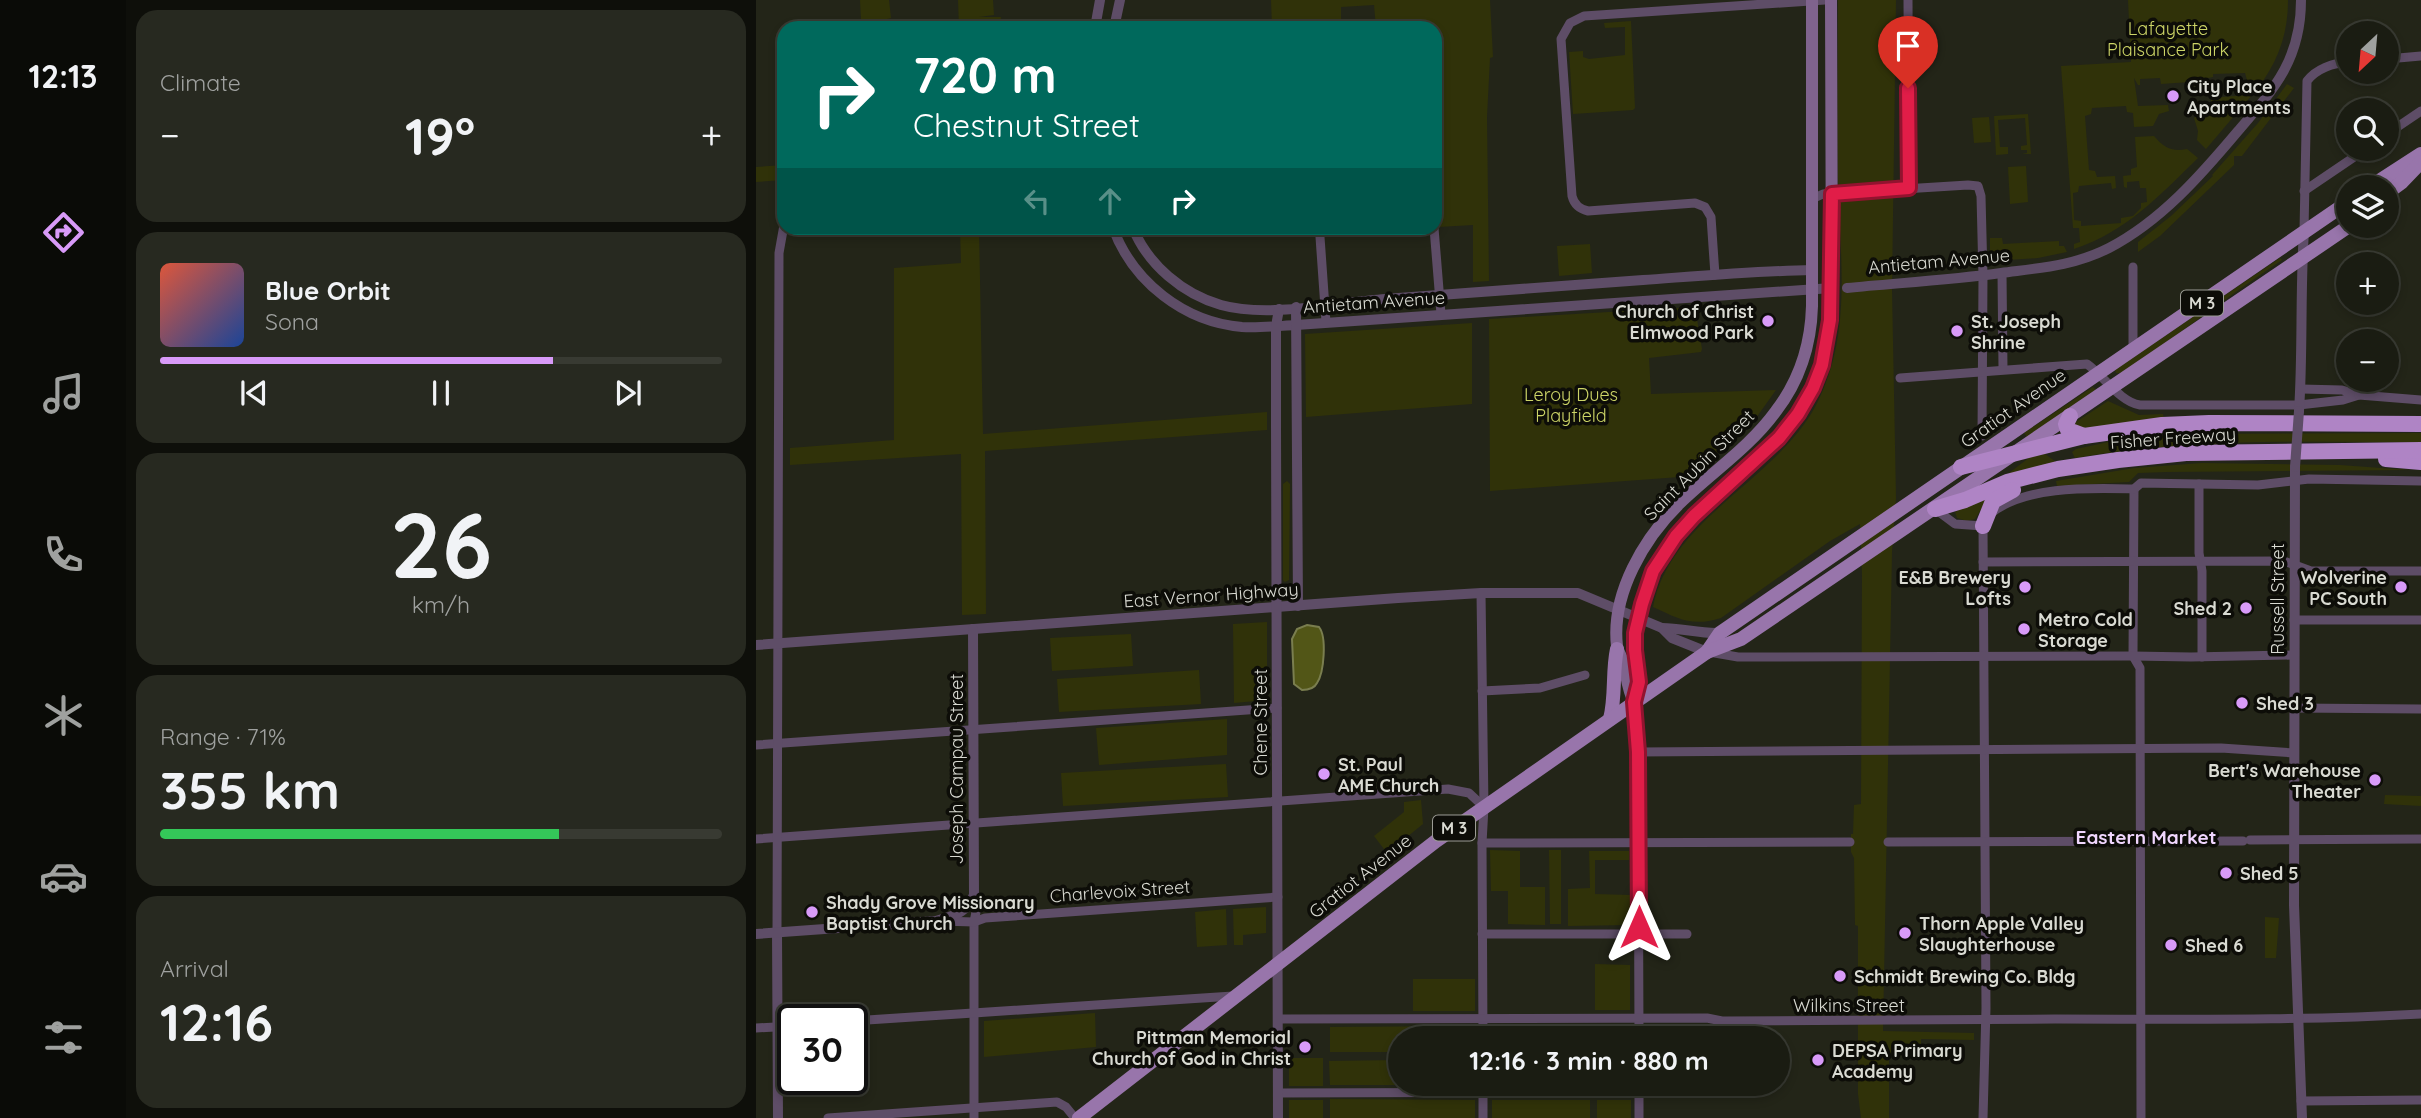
<!DOCTYPE html>
<html lang="en">
<head>
<meta charset="utf-8">
<style>
  body { margin:0; font-family:Quicksand,sans-serif; background:#272920; color:#f1f3f6; height:100vh; display:flex; flex-direction:column; font-size:26px; white-space:nowrap }
  * { box-sizing:border-box; margin:0 }
  p { font-size:23px; color:#9fa19f }
  .icon { flex:none; width:38px; height:38px; fill:none; stroke:currentColor; stroke-width:2; stroke-linecap:round; stroke-linejoin:round }
  .map { position:relative; flex:1; overflow:hidden }
  .sheet { display:flex; flex-direction:column; gap:10px; padding:10px; background:#0e0f0a; width:630px }
  .sheet>* { flex:none }
  .guide { position:absolute; left:21px; top:21px; width:665px; height:214px; border-radius:21px; box-shadow:0 4px 10px #0003,0 0 0 2px #383a32; background:#00695c; color:#fff; overflow:hidden }
  .needle { width:46px; rotate:206deg }
  .tools { position:absolute; left:1580px; top:21px; display:grid; gap:14px }
  .tools a { display:grid; place-items:center; width:63px; height:63px; border-radius:50%; background:#1a1c12; box-shadow:0 4px 10px #0003,0 0 0 2px #383a32; font-size:35px }
  .speed { position:absolute; left:21px; top:1004px; display:flex; gap:14px; font-size:35px; font-weight:700; text-align:center }
  .speed>* { display:grid; place-content:center; width:91px; height:91px; border-radius:50%; background:#1a1c12; box-shadow:0 4px 10px #0003,0 0 0 2px #383a32; line-height:1 }
  .speed .limit { border:4px solid #111; border-radius:10px; background:#fff; color:#111 }
  .pin { position:absolute; display:grid; place-items:center; width:60px; height:60px; color:#fff; margin:-72px -30px; border-radius:50% 50% 50% 0; rotate:-45deg; box-shadow:0 0 7px #0007 }
  .pin .icon { rotate:45deg }
  .me { position:absolute; width:77px; margin:-38px; rotate:0deg; stroke-linejoin:round; filter:drop-shadow(0 0 5px #0008) }
  .turn { display:flex; align-items:center; gap:24px; height:147px; padding:0 21px; font-size:32px }
  .turn .icon { width:91px; height:91px; stroke-width:2.5 }
  .turn b { display:block; font-size:49px; line-height:60px }
  .lanes { display:flex; align-items:center; height:66px; padding:0 21px; background:#0003; justify-content:center; gap:35px; direction:ltr }
  .lanes .off { opacity:.35 }
  .big { font-size:52px; font-weight:700; line-height:1.1 }
  .sheet .tile { flex:1; display:flex; flex-direction:column; justify-content:center; gap:10px; min-width:0; padding:0 24px; border-radius:21px; background:#272920 }
  .sheet .dial { align-items:center; gap:0 }
  .dial b { font-size:91px; line-height:1 }
  .song { display:flex; align-items:center; gap:21px }
  .cover { width:84px; height:84px; border-radius:10px; background:linear-gradient(135deg,hsl(10 70% 55%),hsl(220 70% 35%)) }
  .played { height:7px; border-radius:4px; background:linear-gradient(90deg,#d89af8 70%,#383a32 70%) }
  .keys { display:flex; justify-content:space-around; direction:ltr }
  .heat { display:flex; justify-content:space-between; align-items:center; font-size:38px; direction:ltr }
  .charge { height:10px; border-radius:5px; background:linear-gradient(90deg,#34c759 71%,#383a32 0) }
  .trip { position:absolute; left:632px; top:1026px; width:402px; height:70px; border-radius:35px; background:#1a1c12; box-shadow:0 4px 10px #0003,0 0 0 2px #383a32; font-weight:700; line-height:70px; text-align:center }
  main { display:flex; flex:1; min-height:0 }
  .menu { display:flex; flex-direction:column; width:126px; justify-content:space-around; align-items:center; background:#0a0b07; color:#9fa19f }
  .menu .icon { width:49px; height:49px }
  .menu .current { color:#d89af8 }
  .menu b { font-size:32px; color:#f1f3f6 }
  .map>svg:first-child { display:block }
  .green { fill:#303209 }
  .water { fill:#525617; stroke:#7a7e4f; stroke-width:2 }
  .lines { fill:none; stroke-linecap:round; stroke-linejoin:round }
  .minor { stroke:#5e4d67; stroke-width:9 }
  .tertiary { stroke:#5e4d67; stroke-width:10 }
  .secondary { stroke:#7f638d; stroke-width:12 }
  .primary { stroke:#9875ab; stroke-width:14 }
  .motorway { stroke:#af84c5; stroke-width:16 }
  .tertiary-bridge { stroke:#5e4d67; stroke-width:10 }
  .route-casing { stroke:#92132f; stroke-width:18 }
  .route { stroke:#e11d48; stroke-width:12 }
  .poi-dot { fill:#d89af8; stroke:#0d0d08; stroke-width:2.5 }
  .labels { text-anchor:middle; dominant-baseline:central; stroke-width:7; stroke-linejoin:round; paint-order:stroke }
  .shield { fill:#0d0d08; stroke:#9c9c95; stroke-width:2 }
  .shield-label { font-size:16px; font-weight:bold; fill:#d9dad2 }
  .park-label { font-size:18px; fill:#cdd567; stroke:#0d0d08 }
  .poi-label { font-size:18px; font-weight:bold; fill:#d9dad2; stroke:#0d0d08; text-anchor:start }
  .street-label { font-size:18px; fill:#d9dad2; stroke:#0d0d08 }
  .neighbourhood-label { font-size:19px; font-weight:bold; fill:#f0d6fe; stroke:#0d0d08 }
</style>
</head>
<body>
<main>
<nav class="menu">
<b>12:13</b>
<svg class="icon current" aria-label="directions" viewBox="0 0 24 24"><path d="M12 3l9 9-9 9-9-9zM9 14v-3h6M13 9l2 2-2 2"/></svg>
<svg class="icon" aria-label="music" viewBox="0 0 24 24"><path d="M9 18V5l10-2v13"/><circle cx="6" cy="18" r="3"/><circle cx="16" cy="16" r="3"/></svg>
<svg class="icon" aria-label="phone" viewBox="0 0 24 24"><path d="M5 4h4l2 5-3 2q2 4 5 5l2-3 5 2v4C11 20 4 13 5 4z"/></svg>
<svg class="icon" aria-label="climate" viewBox="0 0 24 24"><path d="M12 3v18M4 7l16 10M4 17L20 7"/></svg>
<svg class="icon" aria-label="car" viewBox="0 0 24 24"><path d="M5 17H2v-5l4-1 3-4h7l3 4 3 1v5h-3M9 17h6M6 11h13"/><circle cx="7" cy="17" r="2"/><circle cx="17" cy="17" r="2"/></svg>
<svg class="icon" aria-label="filters" viewBox="0 0 24 24"><path d="M4 7h16M4 17h16"/><circle cx="9" cy="7" r="2"/><circle cx="15" cy="17" r="2"/></svg>
</nav>
<section class="sheet">
<div class="tile"><p>Climate</p>
<div class="heat"><a>−</a><b class="big">19°</b><a>+</a></div>
</div>
<div class="tile">
<div class="song"><i class="cover"></i><div><b>Blue Orbit</b><p>Sona</p></div></div>
<div class="played"></div>
<div class="keys"><svg class="icon" aria-label="previous" viewBox="0 0 24 24"><path d="M18 5L8 12l10 7zM5 5v14"/></svg><svg class="icon" aria-label="pause" viewBox="0 0 24 24"><path d="M8 5v14M16 5v14"/></svg><svg class="icon" aria-label="next" viewBox="0 0 24 24"><path d="M6 5l10 7-10 7zM19 5v14"/></svg></div>
</div>
<div class="tile dial"><b>26</b><p>km/h</p></div>
<div class="tile"><p>Range · 71%</p><b class="big">355 km</b><div class="charge"></div></div>
<div class="tile"><p>Arrival</p><b class="big">12:16</b></div>
</section>
<div class="map">
<svg width="1665" height="1118" viewBox="0 0 1665 1118">
  <rect width="100%" height="100%" fill="#232518"/>
  <g class="green">
    <path d="M104 0H133L135 18 131 19 132 28H102V22L105 20Z"/>
    <path d="M202 0H237L238 15 223 17H245L244 28H203Z"/>
    <path d="M515 0H734L737 57 734 58 731 117 733 281 717 282V225L682 227 679 216V28H620L618 5 585 7V28H516Z"/>
    <path d="M1082 0H1140L1136 289 1140 498 1136 552 1127 1031 1218 1033V1040L1165 1039V1053L1138 1052 1133 1060V1118H1105L1102 1094V926L1099 925 1098 858 1095 852V834H1097L1098 805 1105 804 1106 574 1104 524 1074 541 965 618C936 627 923 619 897 607 914 519 1018 482 1059 407 1098 333 1083 255 1082 178 1081 117 1082 60 1082 0Z"/>
    <path d="M1372 0H1532C1532 31 1524 56 1507 81L1491 80 1489 73 1457 74V77L1442 80V85L1435 86 1434 82 1405 84 1404 78 1384 79V85H1382L1378 78 1382 106 1412 105 1413 111 1403 114 1397 126 1378 127 1377 113 1371 112 1370 106 1336 108 1335 114 1329 116 1333 170 1339 171 1341 177 1359 176 1360 188 1356 189 1355 183 1323 186 1322 192 1317 193 1318 220 1325 221V226L1365 223V218L1377 216 1385 208V203L1391 202 1390 188H1384L1383 181 1371 182V188L1368 187 1367 176 1375 175V169L1381 167 1379 137 1398 136C1408 148 1416 152 1431 149L1442 158C1404 195 1370 232 1318 249V244L1324 242 1323 228H1317L1305 66 1375 62Z"/>
    <path d="M875 21 879 108 877 110 817 114 813 52 827 51V57L833 59 869 55V27L849 28 848 23Z"/>
    <path d="M1531 84 1538 88 1486 156H1478V165L1404 236 1382 252V242L1415 216 1457 176 1456 175 1502 123Z"/>
    <path d="M1490 88H1502L1450 149 1441 140 1442 131 1438 118 1455 103V98L1490 95Z"/>
    <path d="M1272 114 1275 154H1266L1271 153V150H1265V146L1271 145 1269 118 1242 120 1244 147H1252V154L1240 155 1238 116Z"/>
    <path d="M1233 117 1235 142 1218 143 1216 118Z"/>
    <path d="M28 165V180L0 182V167Z"/>
    <path d="M1270 166 1272 202 1254 204 1252 167Z"/>
    <path d="M204 228H223L227 434 511 412V430L229 451 230 614 206 615 205 454 34 465V448L138 440V268L205 263Z"/>
    <path d="M1234 238H1246L1247 244 1303 241V246H1308L1311 252 1282 258 1237 261 1234 258Z"/>
    <path d="M834 244 836 273 803 276 801 246Z"/>
    <path d="M1524 258 1526 260C1471 297 1420 336 1367 373H1360L1359 370Z"/>
    <path d="M939 307 946 349 945 352 893 358 895 394 1020 390 1000 418 937 476 734 491 733 319Z"/>
    <path d="M716 323V404L550 417 549 334Z"/>
    <path d="M1337 387 1340 390 1271 437 1268 433Z"/>
    <path d="M1352 401 1383 415 1407 414 1408 418 1320 430 1318 427 1320 422Z"/>
    <path d="M1665 433V442C1549 442 1433 438 1319 458L1316 452 1320 449 1366 439 1425 434Z"/>
    <path d="M1289 454 1303 464 1254 477 1253 473 1274 457Z"/>
    <path d="M1446 463 1584 465 1653 470 1411 472 1382 473 1373 482 1301 486 1300 481 1378 468Z"/>
    <path d="M531 481 534 484 533 580 529 582 527 580V484Z"/>
    <path d="M1234 495 1219 519 1211 521 1201 518 1199 512Z"/>
    <path d="M511 622V700L478 703 477 624Z"/>
    <path d="M375 634 377 666 296 671 294 638Z"/>
    <path d="M443 670 445 704 303 712 301 679Z"/>
    <path d="M471 719V755L343 765 340 728Z"/>
    <path d="M470 764 472 797 307 806 305 773Z"/>
    <path d="M1629 795 1665 796V806L1628 804Z"/>
    <path d="M665 800 667 824 631 853 618 836 648 812V802Z"/>
    <path d="M734 850 764 851V887H789V925L752 924V891H735Z"/>
    <path d="M793 850H805V924H794Z"/>
    <path d="M833 851H873V860H839V894L874 895V925L812 926V889L834 888Z"/>
    <path d="M510 907V933L487 935V945H478L477 909Z"/>
    <path d="M470 909 471 945 441 947 439 912Z"/>
    <path d="M1509 917 1523 918 1520 958H1509Z"/>
    <path d="M839 964 874 965V1010H839Z"/>
    <rect x="657" y="979" width="62" height="32"/>
    <path d="M339 1013 340 1047 228 1057V1021Z"/>
    <path d="M718 1026V1038H644V1052H574V1027Z"/>
    <rect x="841" y="1026" width="34" height="12"/>
    <path d="M735 1027 833 1028V1038H735Z"/>
    <rect x="533" y="1058" width="34" height="28"/>
    <path d="M644 1060V1083L719 1085H574L573 1061Z"/>
    <path d="M574 1099 719 1100V1118H574Z"/>
    <rect x="533" y="1100" width="34" height="18"/>
    <rect x="736" y="1100" width="98" height="18"/>
    <rect x="841" y="1100" width="34" height="18"/>
  </g>
  <path class="water" d="M551 625 563 627C571 637 568 673 561 683 558 689 552 690 546 690L538 684 536 639 541 629Z"/>
  <g class="lines">
    <g class="minor">
      <path d="M1152 0 1153 188"/>
      <path d="M1631 59 1665 56"/>
      <path d="M1631 134 1665 111"/>
      <path d="M1548 191 1610 149"/>
      <path d="M1056 199 1067 194 1212 185 1222 186 1225 196 1227 276 1226 436"/>
      <path d="M565 228 564 237 570 322"/>
      <path d="M678 228 685 314"/>
      <path d="M1548 231 1551 81C1560 69 1577 63 1592 62"/>
      <path d="M1377 267V351"/>
      <path d="M1246 273 1247 369"/>
      <path d="M959 275 955 217 949 207 939 203 832 211C823 209 818 204 816 196L805 39 814 23 828 16 1069 0"/>
      <path d="M1144 378 1331 364C1348 376 1364 402 1384 405H1543L1587 400 1603 395 1586 390 1545 389"/>
      <path d="M1603 395 1665 400"/>
      <path d="M1443 484V553L1446 571V657"/>
      <path d="M1378 489 1377 656 1384 668 1385 1118"/>
      <path d="M1179 509 1199 524 1227 526"/>
      <path d="M1233 515C1267 485 1336 488 1378 489L1385 483 1502 485 1553 479 1665 481"/>
      <path d="M1227 526 1230 1008 1227 1118"/>
      <path d="M1227 562 1528 561 1555 571H1665"/>
      <path d="M725 593 728 807 726 843 727 1038"/>
      <path d="M1538 620H1665"/>
      <path d="M953 652 982 657 1377 656 1435 657 1538 655"/>
      <path d="M726 691 784 688 829 675"/>
      <path d="M878 702 882 752 883 1038"/>
      <path d="M1538 708 1665 709"/>
      <path d="M0 745 521 708"/>
      <path d="M882 752 1465 748 1538 753"/>
      <path d="M0 839 692 789 713 793 728 807"/>
      <path d="M1494 840 1665 839"/>
      <path d="M1132 842 1487 841"/>
      <path d="M726 843 1094 842"/>
      <path d="M218 895 221 907 218 922V1118"/>
      <path d="M185 921 218 922 229 918 522 897"/>
      <path d="M21 932 23 253 28 225"/>
      <path d="M726 934H931"/>
      <path d="M522 1019 951 1018 966 1021C1077 1021 1188 1019 1299 1019 1421 1019 1543 1021 1665 1014"/>
      <path d="M96 1021 477 996"/>
      <path d="M0 1028 37 1026"/>
      <path d="M727 1083V1118"/>
      <path d="M883 1083V1118"/>
      <path d="M522 1093 883 1092"/>
      <path d="M1545 1101 1665 1100"/>
      <path d="M72 1118 301 1102 310 1107 319 1118"/>
    </g>
    <g class="tertiary">
      <path d="M339 28 344 0"/>
      <path d="M358 28 364 0"/>
      <path d="M357 228C377 282 428 322 486 327 504 328 522 326 540 325L1076 288"/>
      <path d="M377 228C392 265 427 294 465 305 511 318 581 303 629 299 715 293 801 287 887 280 943 276 1000 271 1056 270"/>
      <path d="M1091 288C1142 283 1194 280 1245 273 1283 268 1318 266 1353 248 1405 221 1445 175 1482 131 1519 88 1545 59 1545 0"/>
      <path d="M540 307 542 606"/>
      <path d="M1543 411C1547 351 1544 291 1548 231"/>
      <path d="M1539 467 1538 905 1546 1118"/>
      <path d="M906 628C926 628 944 634 964 633"/>
      <path d="M0 645 642 598 725 593H822L906 628 916 638 951 652"/>
      <path d="M21 932 22 1118"/>
      <path d="M0 934 180 921C198 915 210 914 218 895L217 629"/>
      <path d="M522 1118 520 427V326L523 309"/>
    </g>
    <g class="secondary">
      <path d="M878 702C871 688 871 676 867 661 865 656 862 652 861 646 855 594 888 538 924 503 956 472 994 447 1020 411 1043 381 1055 344 1056 306V0"/>
      <path d="M878 702C879 696 883 688 883 681 883 669 878 657 878 644 878 617 889 585 902 562 919 534 942 513 966 491 1030 434 1067 399 1076 309L1075 0"/>
    </g>
    <g class="primary">
      <path d="M1614 187 1665 154"/>
      <path d="M1631 193 1646 182 1665 162"/>
      <path d="M951 652 964 633 1592 202"/>
      <path d="M854 719C860 696 856 672 861 649"/>
      <path d="M323 1118 680 841 951 652 985 639 1593 226"/>
    </g>
    <g class="motorway">
      <path d="M1314 416 1310 424 1312 430 1328 436"/>
      <path d="M1630 459 1665 462"/>
      <path d="M1205 467 1328 436 1406 425 1453 423 1665 424"/>
      <path d="M1179 509 1209 500 1251 482 1302 469 1362 460 1430 453 1665 450"/>
      <path d="M1227 526 1237 501 1257 490"/>
    </g>
    <path class="tertiary-bridge" d="M1539 467 1543 411"/>
  </g>
  <g class="lines">
    <g class="route-casing">
      <path id="route" d="M883 927 882 752 878 702 883 682 879 650V633L886 604 897 571 920 536 938 516 1023 438 1042 414 1057 388 1066 365 1074 320 1076 194 1153 188 1152 88"/>
    </g>
    <use href="#route" class="route"/>
  </g>
  <g class="poi-dot">
    <circle cx="1417" cy="96" r="7"/>
    <circle cx="1012" cy="321" r="7"/>
    <circle cx="1201" cy="331" r="7"/>
    <circle cx="1269" cy="587" r="7"/>
    <circle cx="1645" cy="587" r="7"/>
    <circle cx="1490" cy="608" r="7"/>
    <circle cx="1268" cy="629" r="7"/>
    <circle cx="1486" cy="703" r="7"/>
    <circle cx="568" cy="774" r="7"/>
    <circle cx="1619" cy="780" r="7"/>
    <circle cx="1470" cy="873" r="7"/>
    <circle cx="56" cy="912" r="7"/>
    <circle cx="1149" cy="933" r="7"/>
    <circle cx="1415" cy="945" r="7"/>
    <circle cx="1084" cy="976" r="7"/>
    <circle cx="549" cy="1047" r="7"/>
    <circle cx="1062" cy="1060" r="7"/>
  </g>
  <g class="labels">
    <g class="shield">
      <rect x="1425" y="290.5" width="42" height="25" rx="5"/>
      <rect x="677" y="815.5" width="42" height="25" rx="5"/>
    </g>
    <g class="shield-label">
      <text x="1446" y="303">M 3</text>
      <text x="698" y="828">M 3</text>
    </g>
    <g class="park-label">
      <text x="1412" y="28">Lafayette<tspan x="1412" dy="21">Plaisance Park</tspan></text>
      <text x="815" y="394">Leroy Dues<tspan x="815" dy="21">Playfield</tspan></text>
    </g>
    <g class="poi-label">
      <text x="1431" y="86">City Place<tspan x="1431" dy="21">Apartments</tspan></text>
      <text x="998" y="311" text-anchor="end">Church of Christ<tspan x="998" dy="21">Elmwood Park</tspan></text>
      <text x="1215" y="321">St. Joseph<tspan x="1215" dy="21">Shrine</tspan></text>
      <text x="1255" y="577" text-anchor="end">E&amp;B Brewery<tspan x="1255" dy="21">Lofts</tspan></text>
      <text x="1631" y="577" text-anchor="end">Wolverine<tspan x="1631" dy="21">PC South</tspan></text>
      <text x="1476" y="608" text-anchor="end">Shed 2</text>
      <text x="1282" y="619">Metro Cold<tspan x="1282" dy="21">Storage</tspan></text>
      <text x="1500" y="703">Shed 3</text>
      <text x="582" y="764">St. Paul<tspan x="582" dy="21">AME Church</tspan></text>
      <text x="1605" y="770" text-anchor="end">Bert's Warehouse<tspan x="1605" dy="21">Theater</tspan></text>
      <text x="1484" y="873">Shed 5</text>
      <text x="70" y="902">Shady Grove Missionary<tspan x="70" dy="21">Baptist Church</tspan></text>
      <text x="1163" y="923">Thorn Apple Valley<tspan x="1163" dy="21">Slaughterhouse</tspan></text>
      <text x="1429" y="945">Shed 6</text>
      <text x="1098" y="976">Schmidt Brewing Co. Bldg</text>
      <text x="535" y="1037" text-anchor="end">Pittman Memorial<tspan x="535" dy="21">Church of God in Christ</tspan></text>
      <text x="1076" y="1050">DEPSA Primary<tspan x="1076" dy="21">Academy</tspan></text>
    </g>
    <g class="street-label">
      <text transform="translate(1183 261) rotate(-5)">Antietam Avenue</text>
      <text transform="translate(618 302) rotate(-4)">Antietam Avenue</text>
      <text transform="translate(1257 408) rotate(-35)">Gratiot Avenue</text>
      <text transform="translate(1417 438) rotate(-4)">Fisher Freeway</text>
      <text transform="translate(943 465) rotate(-45)">Saint Aubin Street</text>
      <text transform="translate(455 595) rotate(-4)">East Vernor Highway</text>
      <text transform="translate(1521 599) rotate(-90)">Russell Street</text>
      <text transform="translate(504 722) rotate(-90)">Chene Street</text>
      <text transform="translate(200 769) rotate(-90)">Joseph Campau Street</text>
      <text transform="translate(604 876) rotate(-38)">Gratiot Avenue</text>
      <text transform="translate(364 891) rotate(-4)">Charlevoix Street</text>
      <text x="1093" y="1005">Wilkins Street</text>
    </g>
    <g class="neighbourhood-label">
      <text x="1390" y="837">Eastern Market</text>
    </g>
  </g>
</svg>
<div class="tools">
<a><svg class="needle" viewBox="-14 -14 28 28"><path d="M0-13l5 13h-10z" fill="#e53935"/><path d="M0 13l5-13h-10z" fill="#9fa19f"/></svg></a>
<a><svg class="icon" aria-label="search" viewBox="0 0 24 24"><circle cx="10" cy="10" r="6"/><path d="M15 15l6 6"/></svg></a>
<a><svg class="icon" aria-label="layers" viewBox="0 0 24 24"><path d="M12 4l9 5-9 5-9-5zM3 14l9 5 9-5"/></svg></a>
<a>+</a>
<a>−</a>
</div>
<div class="speed"><div class="limit">30</div></div>
<div class="pin" style="left:1152px;top:88px;background:#d93025"><svg class="icon" aria-label="arrive" viewBox="0 0 24 24"><path d="M6 21V4h12l-3 4 3 4H6"/></svg></div>
<svg class="me" style="left:883px;top:927px" viewBox="-20 -20 40 40"><path d="M0-17L14 15 0 8-14 15z" fill="#e11d48" stroke="#fff" stroke-width="4"/></svg>
<div class="trip">12:16 · 3 min · 880 m</div>
<div class="guide">
<div class="turn"><svg class="icon" aria-label="right" viewBox="0 0 24 24"><path d="M7 20v-9h11M14 6l5 5-5 5"/></svg><div><b>720 m</b>Chestnut Street</div></div>
<div class="lanes"><svg class="icon off" aria-label="left" viewBox="0 0 24 24"><path d="M17 20v-9H6M10 6l-5 5 5 5"/></svg><svg class="icon off" aria-label="ahead" viewBox="0 0 24 24"><path d="M12 20V5M6 11l6-6 6 6"/></svg><svg class="icon" aria-label="right" viewBox="0 0 24 24"><path d="M7 20v-9h11M14 6l5 5-5 5"/></svg></div>
</div>
</div>
</main>
</body>
</html>
